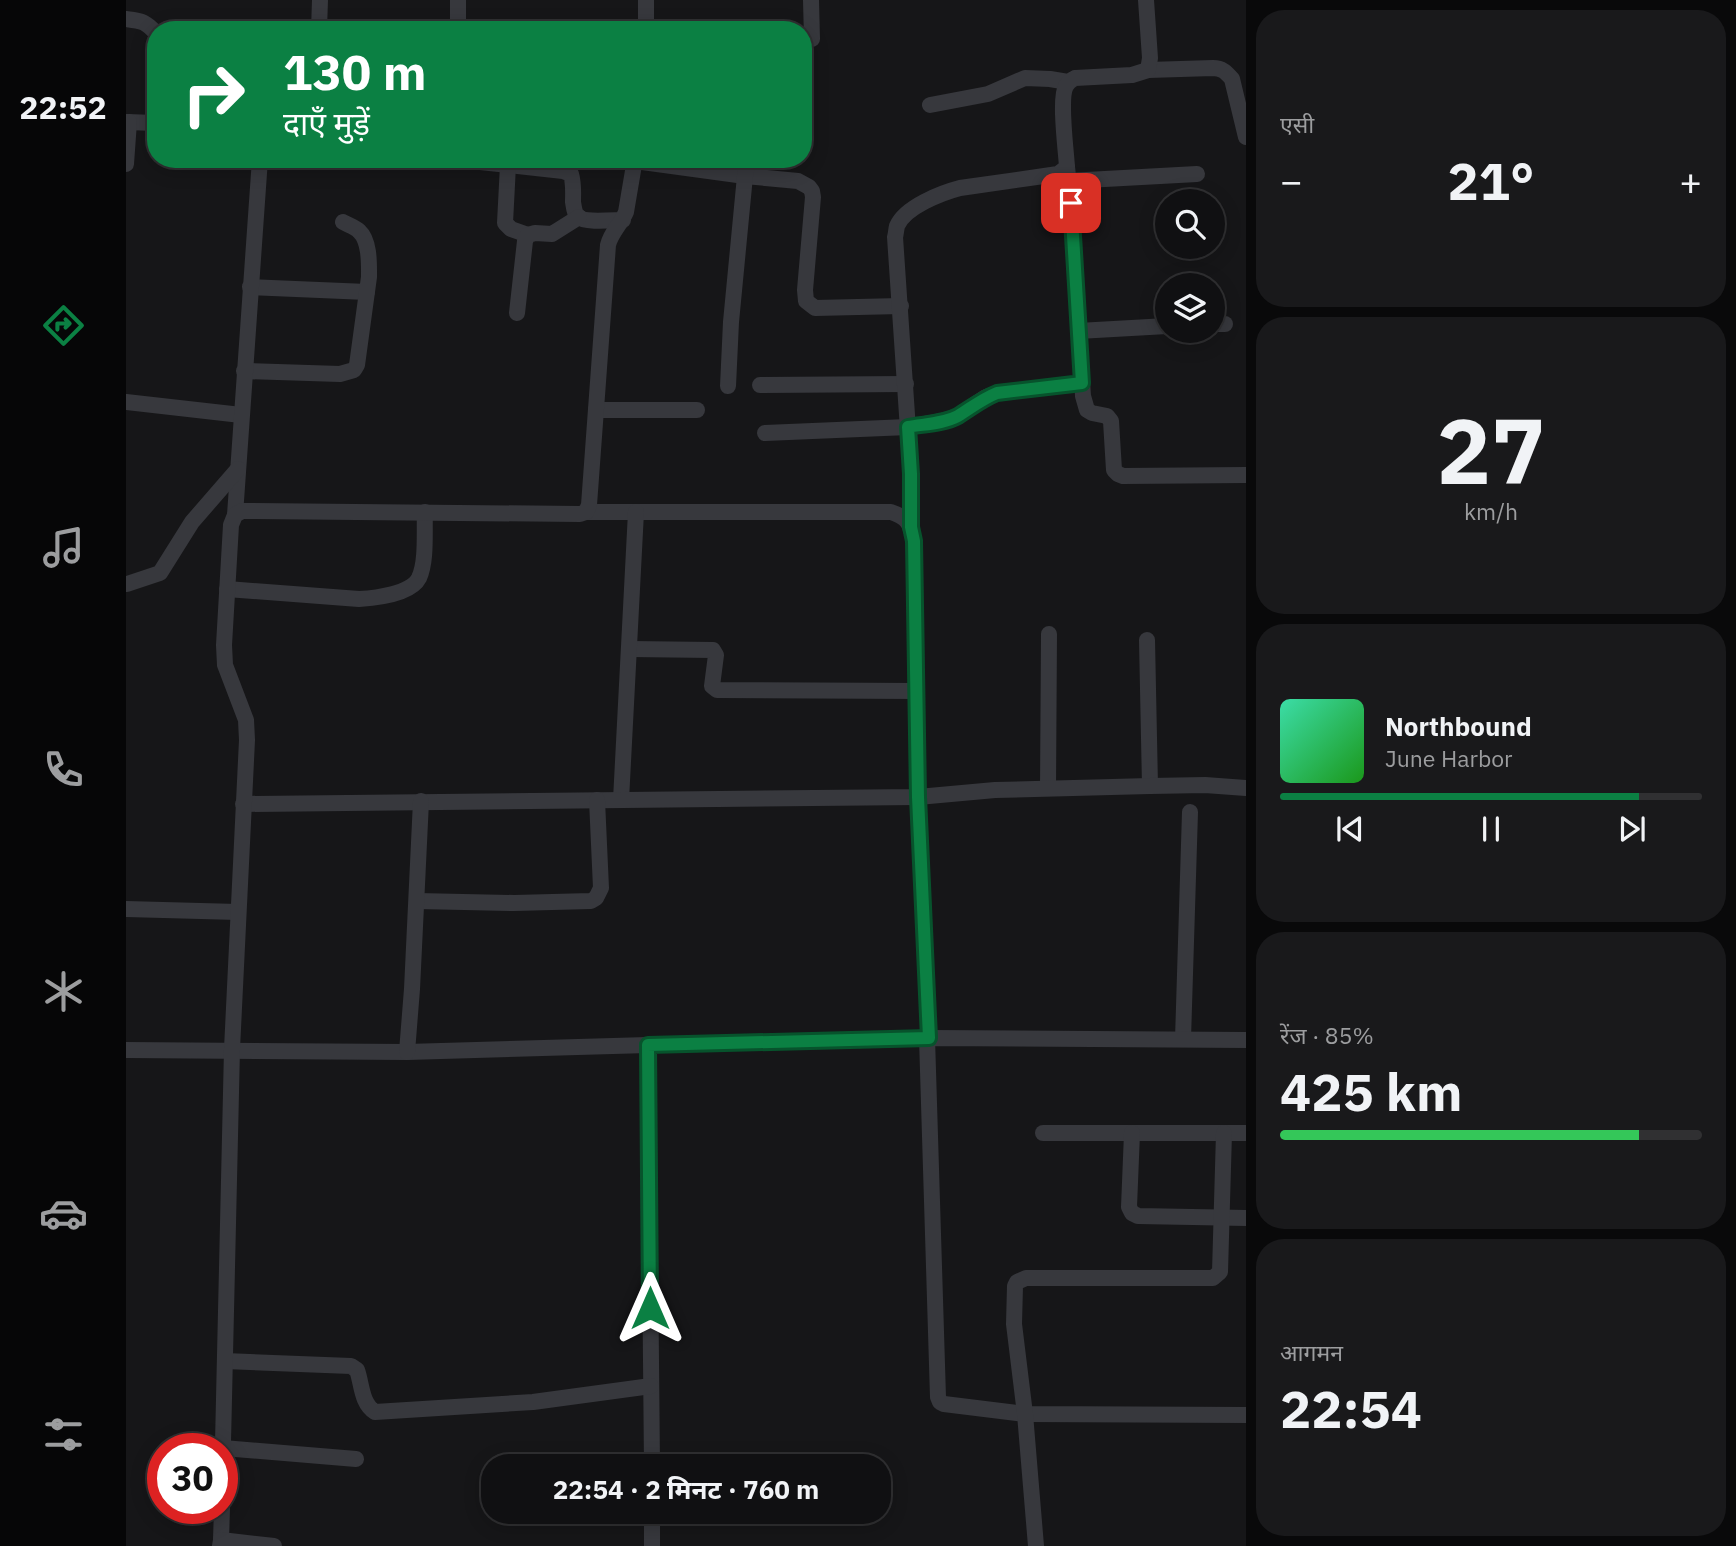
<!DOCTYPE html>
<html lang="hi">
<head>
<meta charset="utf-8">
<style>
  body { margin:0; font-family:"IBM Plex Sans","Noto Sans Devanagari",sans-serif; background:#19191b; color:#f1f3f6; height:100vh; display:flex; flex-direction:column; font-size:26px; white-space:nowrap }
  * { box-sizing:border-box; margin:0 }
  p { font-size:23px; color:#9c9d9f }
  .icon { flex:none; width:38px; height:38px; fill:none; stroke:currentColor; stroke-width:2; stroke-linecap:round; stroke-linejoin:round }
  .map { position:relative; flex:1; overflow:hidden }
  .sheet { display:flex; flex-direction:column; gap:10px; padding:10px; background:#09090a; width:490px }
  .sheet>* { flex:none }
  .banner { position:absolute; left:21px; top:21px; width:665px; height:147px; border-radius:28px; box-shadow:0 4px 18px #0003,0 0 0 2px #303032; background:#0b8043; color:#fff; overflow:hidden }
  .fabs { position:absolute; left:1029px; top:189px; display:grid; gap:14px }
  .fabs a { display:grid; place-items:center; width:70px; height:70px; border-radius:50%; background:#101012; box-shadow:0 4px 18px #0003,0 0 0 2px #303032; font-size:35px }
  .speed { position:absolute; left:21px; top:1433px; display:flex; gap:14px; font-size:35px; font-weight:700; text-align:center }
  .speed>* { display:grid; place-content:center; width:91px; height:91px; border-radius:50%; background:#101012; box-shadow:0 4px 18px #0003,0 0 0 2px #303032; line-height:1 }
  .speed .limit { border:10px solid #d22; background:#fff; color:#111 }
  .pin { position:absolute; display:grid; place-items:center; width:60px; height:60px; color:#fff; margin:-30px; border-radius:14px; box-shadow:0 4px 10px #0006 }
  .me { position:absolute; width:77px; margin:-38px; rotate:0deg; stroke-linejoin:round; filter:drop-shadow(0 0 5px #0008) }
  .turn { display:flex; align-items:center; gap:24px; height:147px; padding:0 21px; font-size:32px }
  .turn .icon { width:91px; height:91px; stroke-width:2.5 }
  .turn b { display:block; font-size:49px; line-height:60px }
  .big { font-size:52px; font-weight:700; line-height:1.1 }
  .sheet .card { flex:1; display:flex; flex-direction:column; justify-content:center; gap:10px; min-width:0; padding:0 24px; border-radius:28px; background:#19191b }
  .sheet .dial { align-items:center; gap:0 }
  .dial b { font-size:91px; line-height:1 }
  .song { display:flex; align-items:center; gap:21px }
  .cover { width:84px; height:84px; border-radius:10px; background:linear-gradient(135deg,hsl(160 70% 55%),hsl(120 70% 35%)) }
  .played { height:7px; border-radius:4px; background:linear-gradient(90deg,#0b8043 85%,#303032 85%) }
  .keys { display:flex; justify-content:space-around; direction:ltr }
  .heat { display:flex; justify-content:space-between; align-items:center; font-size:38px; direction:ltr }
  .charge { height:10px; border-radius:5px; background:linear-gradient(90deg,#34c759 85%,#303032 0) }
  .trip { position:absolute; left:355px; top:1454px; width:410px; height:70px; border-radius:28px; background:#101012; box-shadow:0 4px 18px #0003,0 0 0 2px #303032; font-weight:700; line-height:70px; text-align:center }
  main { display:flex; flex:1; min-height:0 }
  .tab-bar { display:flex; flex-direction:column; width:126px; justify-content:space-around; align-items:center; background:#060607; color:#9c9d9f }
  .tab-bar .icon { width:49px; height:49px }
  .tab-bar .selected { color:#0b8043 }
  .tab-bar b { font-size:32px; color:#f1f3f6 }
  .map>svg:first-child { display:block }
  .lines { fill:none; stroke-linecap:round; stroke-linejoin:round }
  .minor { stroke:#37383d; stroke-width:16 }
  .route-casing { stroke:#07532c; stroke-width:18 }
  .route { stroke:#0b8043; stroke-width:12 }
</style>
</head>
<body>
<main>
<nav class="tab-bar">
<b>22:52</b>
<svg class="icon selected" aria-label="directions" viewBox="0 0 24 24"><path d="M12 3l9 9-9 9-9-9zM9 14v-3h6M13 9l2 2-2 2"/></svg>
<svg class="icon" aria-label="music" viewBox="0 0 24 24"><path d="M9 18V5l10-2v13"/><circle cx="6" cy="18" r="3"/><circle cx="16" cy="16" r="3"/></svg>
<svg class="icon" aria-label="phone" viewBox="0 0 24 24"><path d="M5 4h4l2 5-3 2q2 4 5 5l2-3 5 2v4C11 20 4 13 5 4z"/></svg>
<svg class="icon" aria-label="climate" viewBox="0 0 24 24"><path d="M12 3v18M4 7l16 10M4 17L20 7"/></svg>
<svg class="icon" aria-label="car" viewBox="0 0 24 24"><path d="M5 17H2v-5l4-1 3-4h7l3 4 3 1v5h-3M9 17h6M6 11h13"/><circle cx="7" cy="17" r="2"/><circle cx="17" cy="17" r="2"/></svg>
<svg class="icon" aria-label="filters" viewBox="0 0 24 24"><path d="M4 7h16M4 17h16"/><circle cx="9" cy="7" r="2"/><circle cx="15" cy="17" r="2"/></svg>
</nav>
<div class="map">
<svg width="1120" height="1546" viewBox="0 0 1120 1546">
  <rect width="100%" height="100%" fill="#161618"/>
  <g class="lines">
    <g class="minor">
      <path d="M332 0V30"/>
      <path d="M685 0 686 39"/>
      <path d="M0 19C16 21 19 21 30 33"/>
      <path d="M193 30 194 0"/>
      <path d="M520 30V0"/>
      <path d="M1022 70 1087 68C1096 68 1100 72 1106 79L1120 137"/>
      <path d="M804 105 862 94 899 78 924 79 942 82"/>
      <path d="M0 122 30 123"/>
      <path d="M326 159 437 171 445 174C448 184 447 192 447 202 448 207 448 214 453 217 459 223 488 220 497 220"/>
      <path d="M509 161 619 176 672 181 683 187 686 191 687 197 679 290 680 301 689 308 775 306"/>
      <path d="M0 164 3 122"/>
      <path d="M382 165 379 223 385 229 402 235"/>
      <path d="M941 167 945 203 957 396 961 410 966 413 981 416 985 421 988 470 992 474 997 476 1120 475"/>
      <path d="M942 181 1071 174"/>
      <path d="M124 287 241 292"/>
      <path d="M391 313 399 241 402 235 409 233 426 234 453 217"/>
      <path d="M1087 324H1099"/>
      <path d="M952 331 1041 326"/>
      <path d="M118 371 214 374 228 370 231 365 243 277C243 264 244 241 233 231 229 227 222 225 217 222"/>
      <path d="M634 385 780 384"/>
      <path d="M602 386 605 322 619 176 622 159"/>
      <path d="M0 402 115 415"/>
      <path d="M470 410H571"/>
      <path d="M639 433 782 427 816 421 830 417 860 397 871 393 956 383"/>
      <path d="M460 512H765C783 518 784 524 788 541L792 797 803 1038"/>
      <path d="M109 515 134 159"/>
      <path d="M785 527V474L769 237C770 234 770 230 771 226 779 207 815 193 834 188L932 174 941 167C940 150 933 98 940 86 943 81 944 81 949 78L1006 75 1022 70 1024 58 1020 0"/>
      <path d="M1 584 34 573 66 522 112 469"/>
      <path d="M101 589 233 599C249 598 285 594 293 578 301 561 298 531 299 512"/>
      <path d="M1021 640 1024 786"/>
      <path d="M504 649 587 650 590 655 586 686 591 690 791 691"/>
      <path d="M922 788 923 634"/>
      <path d="M495 800 510 512"/>
      <path d="M117 804 792 797 869 790 1024 786 1079 785 1120 788"/>
      <path d="M291 901 388 903 465 901 470 898 475 888 471 800"/>
      <path d="M0 909 112 912"/>
      <path d="M801 1038 812 1397 814 1402 818 1404 899 1414 1120 1415"/>
      <path d="M1057 1039 1064 812"/>
      <path d="M522 1045 803 1038 1120 1040"/>
      <path d="M0 1050 281 1052 522 1045 526 1466"/>
      <path d="M281 1052 286 989 295 801"/>
      <path d="M917 1133H1120"/>
      <path d="M1006 1133 1003 1207 1006 1213 1012 1216 1120 1218"/>
      <path d="M99 1361 225 1366 231 1370C236 1384 235 1403 249 1412L407 1402 525 1386"/>
      <path d="M97 1448 230 1459"/>
      <path d="M96 1486 106 1049 121 740 120 720 99 665 98 645 105 525 109 515 116 511 454 514 460 512 463 505 482 245C485 232 495 224 500 212L509 159"/>
      <path d="M526 1512V1546"/>
      <path d="M95 1540 96 1508"/>
      <path d="M94 1546 95 1540 148 1546"/>
      <path d="M910 1546 899 1414 888 1324 889 1286 891 1282 900 1278H1087L1094 1272 1098 1133"/>
    </g>
  </g>
  <g class="lines">
    <g class="route-casing">
      <path id="route" d="M524 1308 522 1045 803 1038 792 797 788 541 785 527V474L782 427C798 424 817 424 832 416 845 408 856 399 871 393L956 383 945 203"/>
    </g>
    <use href="#route" class="route"/>
  </g>
</svg>
<div class="fabs">
<a><svg class="icon" aria-label="search" viewBox="0 0 24 24"><circle cx="10" cy="10" r="6"/><path d="M15 15l6 6"/></svg></a>
<a><svg class="icon" aria-label="layers" viewBox="0 0 24 24"><path d="M12 4l9 5-9 5-9-5zM3 14l9 5 9-5"/></svg></a>
</div>
<div class="speed"><div class="limit">30</div></div>
<div class="pin" style="left:945px;top:203px;background:#d93025"><svg class="icon" aria-label="arrive" viewBox="0 0 24 24"><path d="M6 21V4h12l-3 4 3 4H6"/></svg></div>
<svg class="me" style="left:524px;top:1308px" viewBox="-20 -20 40 40"><path d="M0-17L14 15 0 8-14 15z" fill="#0b8043" stroke="#fff" stroke-width="4"/></svg>
<div class="trip">22:54 · 2 मिनट · 760 m</div>
<div class="banner">
<div class="turn"><svg class="icon" aria-label="right" viewBox="0 0 24 24"><path d="M7 20v-9h11M14 6l5 5-5 5"/></svg><div><b>130 m</b>दाएँ मुड़ें</div></div>
</div>
</div>
<section class="sheet">
<div class="card"><p>एसी</p>
<div class="heat"><a>−</a><b class="big">21°</b><a>+</a></div>
</div>
<div class="card dial"><b>27</b><p>km/h</p></div>
<div class="card">
<div class="song"><i class="cover"></i><div><b>Northbound</b><p>June Harbor</p></div></div>
<div class="played"></div>
<div class="keys"><svg class="icon" aria-label="previous" viewBox="0 0 24 24"><path d="M18 5L8 12l10 7zM5 5v14"/></svg><svg class="icon" aria-label="pause" viewBox="0 0 24 24"><path d="M8 5v14M16 5v14"/></svg><svg class="icon" aria-label="next" viewBox="0 0 24 24"><path d="M6 5l10 7-10 7zM19 5v14"/></svg></div>
</div>
<div class="card"><p>रेंज · 85%</p><b class="big">425 km</b><div class="charge"></div></div>
<div class="card"><p>आगमन</p><b class="big">22:54</b></div>
</section>
</main>
</body>
</html>
